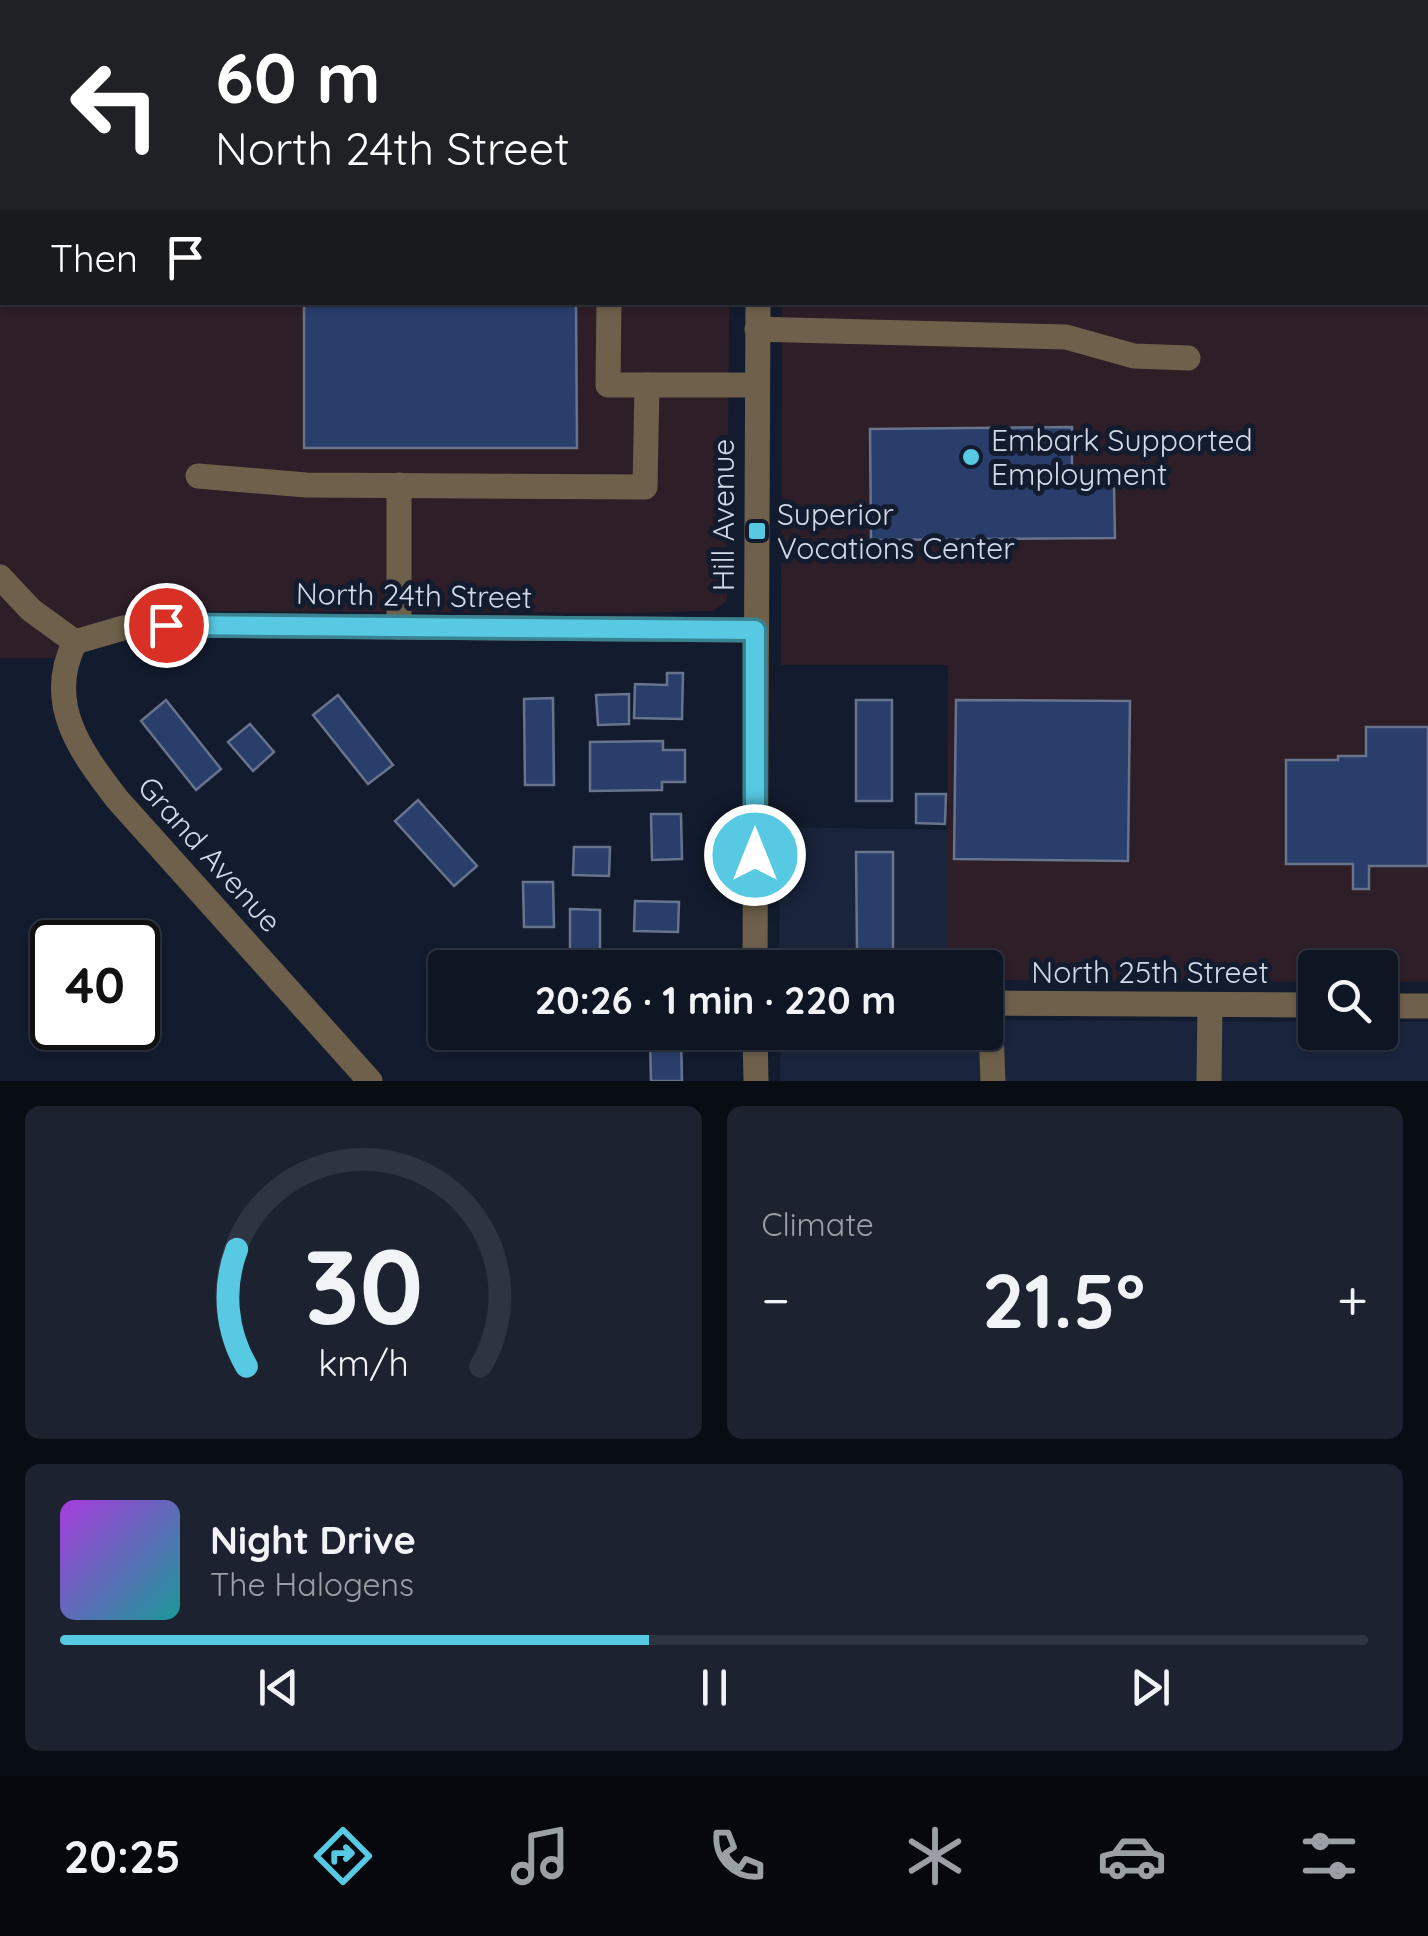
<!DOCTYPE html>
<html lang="en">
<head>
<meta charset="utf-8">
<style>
  body { margin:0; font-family:Quicksand,sans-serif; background:#1c2230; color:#f1f3f6; height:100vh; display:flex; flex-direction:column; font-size:38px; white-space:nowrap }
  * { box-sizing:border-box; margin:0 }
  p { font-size:32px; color:#9b9fa6 }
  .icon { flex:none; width:55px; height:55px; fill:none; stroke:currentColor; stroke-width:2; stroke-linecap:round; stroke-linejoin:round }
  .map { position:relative; height:1081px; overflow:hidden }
  .side { display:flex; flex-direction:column; gap:25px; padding:25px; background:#080c13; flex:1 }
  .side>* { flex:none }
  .banner { position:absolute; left:0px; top:0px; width:1430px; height:305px; box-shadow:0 2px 8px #0004,0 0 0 2px #2e3441; background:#202124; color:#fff; overflow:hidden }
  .tools { position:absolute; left:1298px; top:950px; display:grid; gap:20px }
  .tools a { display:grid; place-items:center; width:100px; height:100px; border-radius:10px; background:#0e1523; box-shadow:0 2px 8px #0004,0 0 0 2px #2e3441; font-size:50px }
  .speed { position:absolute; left:30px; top:920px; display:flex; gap:20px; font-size:50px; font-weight:700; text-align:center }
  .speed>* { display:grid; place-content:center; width:130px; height:130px; border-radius:50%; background:#0e1523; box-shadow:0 2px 8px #0004,0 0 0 2px #2e3441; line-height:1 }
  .speed .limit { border:5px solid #111; border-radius:15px; background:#fff; color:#111 }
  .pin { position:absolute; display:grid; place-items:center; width:85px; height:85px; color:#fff; margin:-42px; border:5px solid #fff; border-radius:50%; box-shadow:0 2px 10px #0007 }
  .me { position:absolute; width:110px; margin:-55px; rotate:0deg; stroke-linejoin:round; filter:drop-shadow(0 0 8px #0008) }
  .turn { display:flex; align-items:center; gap:35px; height:210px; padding:0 50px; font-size:45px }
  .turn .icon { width:130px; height:130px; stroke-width:2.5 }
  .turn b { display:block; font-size:70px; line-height:85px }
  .then { display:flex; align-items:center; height:95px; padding:0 50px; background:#0003; gap:20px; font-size:38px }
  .big { font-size:75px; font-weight:700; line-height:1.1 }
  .side .widget { flex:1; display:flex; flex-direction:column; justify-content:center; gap:15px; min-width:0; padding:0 35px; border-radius:15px; background:#1c2230 }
  .side .dial { align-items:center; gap:0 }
  .dial svg { height:260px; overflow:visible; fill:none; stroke:#2e3441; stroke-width:7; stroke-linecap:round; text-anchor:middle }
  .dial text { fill:#f1f3f6; stroke:none }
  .song { display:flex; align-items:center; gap:30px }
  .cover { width:120px; height:120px; border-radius:15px; background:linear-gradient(135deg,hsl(280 70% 55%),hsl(180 70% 35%)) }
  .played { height:10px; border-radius:5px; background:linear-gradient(90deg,#57c9e2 45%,#2e3441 45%) }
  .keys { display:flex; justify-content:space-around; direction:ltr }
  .heat { display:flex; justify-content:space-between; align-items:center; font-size:55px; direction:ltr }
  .side .tiles { flex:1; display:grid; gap:25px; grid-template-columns:1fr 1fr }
  .widget:last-child { grid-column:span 2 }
  .trip { position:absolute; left:428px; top:950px; width:575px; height:100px; border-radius:10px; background:#0e1523; box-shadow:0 2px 8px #0004,0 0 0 2px #2e3441; font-weight:700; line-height:100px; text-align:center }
  .dock { display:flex; height:160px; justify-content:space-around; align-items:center; background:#06080e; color:#9b9fa6 }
  .dock .icon { width:70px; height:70px }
  .dock .current { color:#57c9e2 }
  .dock b { font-size:45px; color:#f1f3f6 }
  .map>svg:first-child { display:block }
  .built { fill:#1a253d }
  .industrial { fill:#2e1e28 }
  .green { fill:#223c0b }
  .building { fill:#2a3e6b; stroke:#68738c; stroke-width:2.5 }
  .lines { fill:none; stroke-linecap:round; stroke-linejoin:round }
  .minor { stroke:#6e604a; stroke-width:25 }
  .route-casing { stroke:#398393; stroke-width:25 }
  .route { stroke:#57c9e2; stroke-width:18 }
  .poi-dot { fill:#57c9e2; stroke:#131c2f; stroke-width:4 }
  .labels { text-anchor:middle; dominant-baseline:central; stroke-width:10; stroke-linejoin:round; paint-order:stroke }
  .poi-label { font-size:30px; fill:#d2d9e7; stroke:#131c2f; text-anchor:start }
  .street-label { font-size:30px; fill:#d2d9e7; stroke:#131c2f }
</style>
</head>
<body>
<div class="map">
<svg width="1428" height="1081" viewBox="0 0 1428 1081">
  <rect width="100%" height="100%" fill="#131c2f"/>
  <g class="built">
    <path d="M780 827 949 830 947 967H784L779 952Z"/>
    <path d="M985 1020 1315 1022V1032H1380V1022H1428V1081H780L781 1044 785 1033 985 1032Z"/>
  </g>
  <g class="industrial">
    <path d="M0 0H730L2 2V302L729 303 727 601 713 611 632 613 185 611 106 619 84 630 58 658H0Z"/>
    <path d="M1428 281V982H1380V968H1315V982L985 980V968L947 967 948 665H781L782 303 1428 302Z"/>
  </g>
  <path class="green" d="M782 0H1428V281V2Z"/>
  <g class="building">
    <rect x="0" y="81" width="2" height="103"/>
    <path d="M304 302H576L577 448H304Z"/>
    <path d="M1072 427V485H1114L1115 538 871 540 870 429Z"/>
    <path d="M667 673H683L682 719 634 718 635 684 667 685Z"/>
    <path d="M629 694V724L598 725 596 695Z"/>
    <path d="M338 695 393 765 368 784 313 715Z"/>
    <path d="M553 698 554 785H525L524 699Z"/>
    <path d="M166 700 221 769 196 790 141 721Z"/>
    <rect x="856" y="700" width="36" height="101"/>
    <path d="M956 700 1130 701 1128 861 954 859Z"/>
    <path d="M250 724 274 752 253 771 228 742Z"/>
    <path d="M1366 727H1428V866H1369V889H1353V864H1286V760H1338V756H1366Z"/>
    <path d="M663 741V750H685V782H662V790L590 791V742Z"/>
    <path d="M916 794H946L945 824 916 823Z"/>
    <path d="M418 800 477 866 454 886 395 821Z"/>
    <path d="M651 814H681L682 859 652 860Z"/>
    <path d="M574 847H610L609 876 573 875Z"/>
    <path d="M856 852H893V951H857Z"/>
    <path d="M523 882H553L554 927H524Z"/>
    <path d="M635 901 679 902 678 932 634 931Z"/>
    <path d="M570 909 600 910V952H570Z"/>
    <path d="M681 1038 682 1081H651L650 1039Z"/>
  </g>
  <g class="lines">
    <g class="minor">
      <path d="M755 0V2"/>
      <path d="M406 2 407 0"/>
      <path d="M662 2V0"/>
      <path d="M609 302 608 385H755"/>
      <path d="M757 329 1066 337 1134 356 1188 358"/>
      <path d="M198 476 306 485 645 487 647 385"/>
      <path d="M399 485V627"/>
      <path d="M0 577 31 610 75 642"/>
      <path d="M75 642 123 628 166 625 755 630"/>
      <path d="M75 642C44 703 81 752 117 799L370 1081"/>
      <path d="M755 968 758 302"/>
      <path d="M985 1003 1315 1005"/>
      <path d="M990 1003 993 1081"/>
      <path d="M1380 1006H1428"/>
      <path d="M755 1032 756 1081"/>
      <path d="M1209 1081 1210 1005"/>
    </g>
  </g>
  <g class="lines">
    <g class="route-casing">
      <path id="route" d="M166 625 755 630V855"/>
    </g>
    <use href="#route" class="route"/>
  </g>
  <g class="poi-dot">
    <circle cx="971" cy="457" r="10"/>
    <rect x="747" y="521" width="20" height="20" rx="5"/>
  </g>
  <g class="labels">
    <g class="poi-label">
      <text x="991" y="440">Embark Supported<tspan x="991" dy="34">Employment</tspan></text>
      <text x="777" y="514">Superior<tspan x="777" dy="34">Vocations Center</tspan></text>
    </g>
    <g class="street-label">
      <text transform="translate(723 515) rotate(-90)">Hill Avenue</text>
      <text transform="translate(414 595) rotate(1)">North 24th Street</text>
      <text transform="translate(210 854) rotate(48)">Grand Avenue</text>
      <text x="1150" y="972">North 25th Street</text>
    </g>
  </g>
</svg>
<div class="tools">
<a><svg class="icon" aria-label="search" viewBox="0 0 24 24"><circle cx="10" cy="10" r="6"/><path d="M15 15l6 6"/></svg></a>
</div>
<div class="speed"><div class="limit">40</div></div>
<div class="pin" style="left:166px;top:625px;background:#d93025"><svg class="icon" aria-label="arrive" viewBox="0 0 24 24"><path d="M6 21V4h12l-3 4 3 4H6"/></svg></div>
<svg class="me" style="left:755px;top:855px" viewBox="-20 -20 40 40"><circle r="17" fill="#57c9e2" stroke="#fff" stroke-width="3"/><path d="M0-11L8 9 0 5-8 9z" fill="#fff"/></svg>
<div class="trip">20:26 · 1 min · 220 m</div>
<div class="banner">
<div class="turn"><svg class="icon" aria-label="left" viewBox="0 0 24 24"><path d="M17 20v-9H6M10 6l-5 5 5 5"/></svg><div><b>60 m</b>North 24th Street</div></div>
<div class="then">Then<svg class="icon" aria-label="arrive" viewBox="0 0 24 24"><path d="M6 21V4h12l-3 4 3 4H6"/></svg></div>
</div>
</div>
<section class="side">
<div class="tiles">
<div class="widget dial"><svg viewBox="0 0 100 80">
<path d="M14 69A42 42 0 1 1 86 69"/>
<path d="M14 69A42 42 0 0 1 11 33" stroke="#57c9e2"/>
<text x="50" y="56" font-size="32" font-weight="700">30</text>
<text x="50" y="72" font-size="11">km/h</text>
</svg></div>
<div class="widget"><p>Climate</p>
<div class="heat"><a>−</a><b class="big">21.5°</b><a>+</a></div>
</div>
<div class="widget">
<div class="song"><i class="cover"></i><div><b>Night Drive</b><p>The Halogens</p></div></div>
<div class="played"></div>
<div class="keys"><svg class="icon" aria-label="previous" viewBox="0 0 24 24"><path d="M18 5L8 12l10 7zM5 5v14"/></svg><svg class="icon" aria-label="pause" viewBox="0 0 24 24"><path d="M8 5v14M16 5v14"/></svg><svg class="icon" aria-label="next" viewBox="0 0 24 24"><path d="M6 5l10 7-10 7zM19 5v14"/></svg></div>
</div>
</div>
</section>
<nav class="dock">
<b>20:25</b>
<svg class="icon current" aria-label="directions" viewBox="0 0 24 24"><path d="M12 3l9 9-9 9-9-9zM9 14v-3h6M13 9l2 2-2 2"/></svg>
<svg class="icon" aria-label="music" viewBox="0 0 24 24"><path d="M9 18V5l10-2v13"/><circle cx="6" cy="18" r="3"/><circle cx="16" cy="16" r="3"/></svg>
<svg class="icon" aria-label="phone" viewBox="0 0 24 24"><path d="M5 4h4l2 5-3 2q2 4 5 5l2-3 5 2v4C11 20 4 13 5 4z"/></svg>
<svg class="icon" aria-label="climate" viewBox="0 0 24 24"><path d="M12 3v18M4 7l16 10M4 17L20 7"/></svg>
<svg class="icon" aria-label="car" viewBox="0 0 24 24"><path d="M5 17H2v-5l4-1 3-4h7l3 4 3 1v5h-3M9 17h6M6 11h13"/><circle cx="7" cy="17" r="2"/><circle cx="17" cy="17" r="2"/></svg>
<svg class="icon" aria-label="filters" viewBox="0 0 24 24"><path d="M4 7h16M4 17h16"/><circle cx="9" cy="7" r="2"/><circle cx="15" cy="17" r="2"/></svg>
</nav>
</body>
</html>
